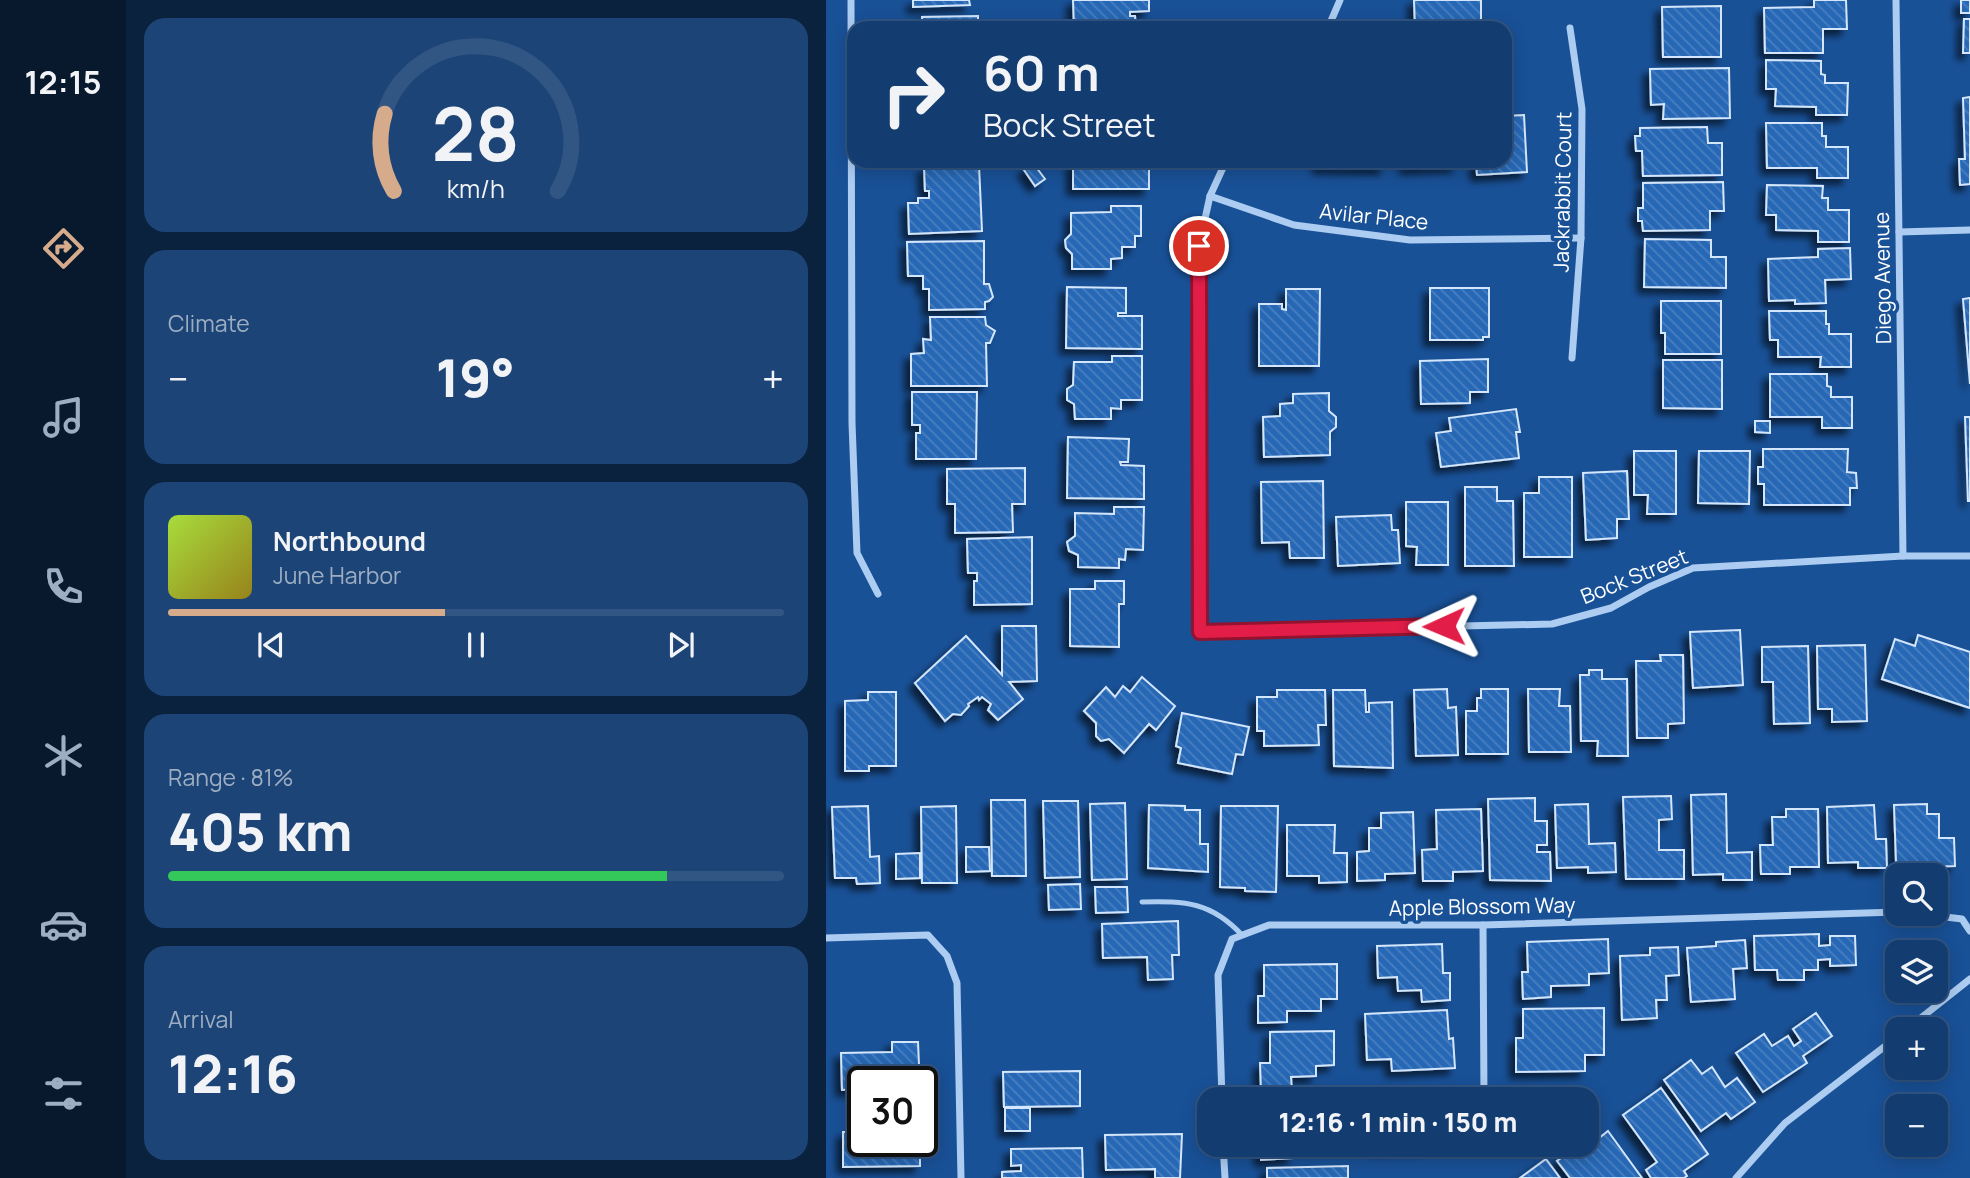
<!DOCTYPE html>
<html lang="en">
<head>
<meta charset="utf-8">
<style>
  body { margin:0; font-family:Manrope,sans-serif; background:#1c4476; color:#f1f3f6; height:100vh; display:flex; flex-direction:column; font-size:26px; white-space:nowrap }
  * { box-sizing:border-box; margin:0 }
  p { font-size:23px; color:#9daec3 }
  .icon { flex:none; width:38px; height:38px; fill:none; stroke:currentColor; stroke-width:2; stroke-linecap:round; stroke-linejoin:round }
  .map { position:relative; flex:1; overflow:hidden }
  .details { display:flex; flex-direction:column; gap:18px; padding:18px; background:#0a223e; width:700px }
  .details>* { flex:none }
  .top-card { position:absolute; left:21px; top:21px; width:665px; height:147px; border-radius:21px; box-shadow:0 4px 18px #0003,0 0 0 2px #325684; background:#133d71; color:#f1f3f6; overflow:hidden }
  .buttons { position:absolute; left:1059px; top:863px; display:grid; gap:14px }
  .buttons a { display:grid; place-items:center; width:63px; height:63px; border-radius:14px; background:#133d71; box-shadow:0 4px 18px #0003,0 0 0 2px #325684; font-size:35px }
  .speed { position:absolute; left:21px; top:1066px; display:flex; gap:14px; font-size:35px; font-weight:700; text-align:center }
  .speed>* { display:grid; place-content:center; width:91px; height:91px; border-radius:50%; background:#133d71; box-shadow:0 4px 18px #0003,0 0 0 2px #325684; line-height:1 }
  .speed .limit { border:4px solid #111; border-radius:10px; background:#fff; color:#111 }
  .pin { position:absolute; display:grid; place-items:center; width:60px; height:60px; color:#fff; margin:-30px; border:4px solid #fff; border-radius:50%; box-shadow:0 2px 7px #0007 }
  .me { position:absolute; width:77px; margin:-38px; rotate:269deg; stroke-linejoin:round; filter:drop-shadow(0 0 5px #0008) }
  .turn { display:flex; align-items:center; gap:24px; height:147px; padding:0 21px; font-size:32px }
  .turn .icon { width:91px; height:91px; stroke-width:2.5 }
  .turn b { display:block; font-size:49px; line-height:60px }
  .big { font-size:52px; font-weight:800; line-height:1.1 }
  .details .widget { flex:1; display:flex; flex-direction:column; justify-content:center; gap:10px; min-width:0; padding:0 24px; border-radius:21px; background:#1c4476 }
  .details .dial { align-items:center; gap:0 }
  .dial svg { height:182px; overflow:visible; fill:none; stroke:#325684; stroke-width:7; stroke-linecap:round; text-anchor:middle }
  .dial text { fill:#f1f3f6; stroke:none }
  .song { display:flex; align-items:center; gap:21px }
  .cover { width:84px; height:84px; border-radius:10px; background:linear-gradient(135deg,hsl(80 70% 55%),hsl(50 70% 35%)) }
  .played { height:7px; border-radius:4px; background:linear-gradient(90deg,#d6ab8b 45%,#325684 45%) }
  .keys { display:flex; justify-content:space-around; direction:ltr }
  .heat { display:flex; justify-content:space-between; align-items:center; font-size:38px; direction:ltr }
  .charge { height:10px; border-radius:5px; background:linear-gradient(90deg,#34c759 81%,#325684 0) }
  .trip { position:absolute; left:371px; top:1087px; width:402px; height:70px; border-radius:21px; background:#133d71; box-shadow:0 4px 18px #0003,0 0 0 2px #325684; font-weight:800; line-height:70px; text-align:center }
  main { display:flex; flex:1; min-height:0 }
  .dock { display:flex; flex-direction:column; width:126px; justify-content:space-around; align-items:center; background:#08182d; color:#9daec3 }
  .dock .icon { width:49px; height:49px }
  .dock .active { color:#d6ab8b }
  .dock b { font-size:32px; color:#f1f3f6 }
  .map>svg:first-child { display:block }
  .building { fill:url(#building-back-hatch); stroke:#d3e6fb; stroke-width:2; filter:url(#shadow) }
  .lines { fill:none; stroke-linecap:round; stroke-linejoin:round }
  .lane { stroke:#acccf1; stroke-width:5 }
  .street { stroke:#acccf1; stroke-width:7 }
  .route-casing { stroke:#92132f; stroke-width:18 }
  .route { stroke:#e11d48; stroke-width:12 }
  .labels { text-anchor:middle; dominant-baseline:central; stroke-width:7; stroke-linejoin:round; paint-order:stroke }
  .street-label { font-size:21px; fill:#fff; stroke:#195197 }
</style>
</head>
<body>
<main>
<nav class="dock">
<b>12:15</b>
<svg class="icon active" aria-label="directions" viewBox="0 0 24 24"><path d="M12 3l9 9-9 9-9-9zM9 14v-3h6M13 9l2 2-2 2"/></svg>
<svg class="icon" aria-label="music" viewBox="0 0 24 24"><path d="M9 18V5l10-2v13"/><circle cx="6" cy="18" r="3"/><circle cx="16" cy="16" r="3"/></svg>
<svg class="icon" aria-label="phone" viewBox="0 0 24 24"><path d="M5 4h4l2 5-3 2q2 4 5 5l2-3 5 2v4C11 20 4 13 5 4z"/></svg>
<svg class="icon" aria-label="climate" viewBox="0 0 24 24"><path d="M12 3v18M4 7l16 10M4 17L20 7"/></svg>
<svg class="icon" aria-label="car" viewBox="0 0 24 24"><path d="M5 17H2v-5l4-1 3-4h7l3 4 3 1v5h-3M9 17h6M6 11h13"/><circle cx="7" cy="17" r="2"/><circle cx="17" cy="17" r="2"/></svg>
<svg class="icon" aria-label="filters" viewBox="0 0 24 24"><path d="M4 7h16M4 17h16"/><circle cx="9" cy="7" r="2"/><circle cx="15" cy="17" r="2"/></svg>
</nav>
<section class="details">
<div class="widget dial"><svg viewBox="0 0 100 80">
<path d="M14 69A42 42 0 1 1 86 69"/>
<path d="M14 69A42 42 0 0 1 10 35" stroke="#d6ab8b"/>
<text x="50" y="56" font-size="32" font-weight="700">28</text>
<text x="50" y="72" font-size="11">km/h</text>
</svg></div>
<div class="widget"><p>Climate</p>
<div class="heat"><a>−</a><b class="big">19°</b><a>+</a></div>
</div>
<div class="widget">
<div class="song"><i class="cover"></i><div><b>Northbound</b><p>June Harbor</p></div></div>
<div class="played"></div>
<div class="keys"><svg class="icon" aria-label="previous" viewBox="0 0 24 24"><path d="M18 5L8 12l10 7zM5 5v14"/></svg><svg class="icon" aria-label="pause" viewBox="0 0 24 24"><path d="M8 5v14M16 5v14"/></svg><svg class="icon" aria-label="next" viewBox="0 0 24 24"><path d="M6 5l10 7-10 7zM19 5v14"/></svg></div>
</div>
<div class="widget"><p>Range · 81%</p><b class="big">405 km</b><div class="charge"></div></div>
<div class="widget"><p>Arrival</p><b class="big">12:16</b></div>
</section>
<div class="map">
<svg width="1144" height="1178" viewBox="0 0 1144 1178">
  <defs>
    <pattern id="building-back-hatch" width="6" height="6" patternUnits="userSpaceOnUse" patternTransform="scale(1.75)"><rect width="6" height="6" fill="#2868b5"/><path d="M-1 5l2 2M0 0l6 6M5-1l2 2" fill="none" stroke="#487fc0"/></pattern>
    <filter id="shadow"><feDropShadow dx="-6" dy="6" stdDeviation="3.5" flood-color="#0009"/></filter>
  </defs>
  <rect width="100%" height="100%" fill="#195197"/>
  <g class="building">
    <path d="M87 0H143L144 5 87 7Z"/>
    <path d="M247 0H323V11L304 12V16H309L310 28H248Z"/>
    <path d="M588 0H655V26L589 28Z"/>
    <path d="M988 0H1020L1021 29H997V53H939L938 8 988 7Z"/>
    <rect x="1135" y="0" width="9" height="13"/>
    <path d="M895 6V57H837L836 7Z"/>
    <path d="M152 16V28H96V17Z"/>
    <path d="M1138 19H1144V53H1137Z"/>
    <path d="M940 60 995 61V74L999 75V83H1022L1021 115H990V107L949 106 950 89H940Z"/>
    <path d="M903 68 904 118 837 119 838 104 825 105 824 69Z"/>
    <path d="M1144 97V184L1134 185 1133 159H1139L1137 98Z"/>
    <path d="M698 115 701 172 651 175 650 161H679V116Z"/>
    <path d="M940 123H996V136H1000V147H1022V178H991V168H941Z"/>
    <path d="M881 127 882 143H896V175L817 176 816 151H810L809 136H814V128Z"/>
    <rect x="247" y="161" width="76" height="28"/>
    <path d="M492 161H559V168L493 167Z"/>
    <path d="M580 161H631V166L580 168Z"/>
    <path d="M207 163 219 179 209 186 198 170Z"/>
    <path d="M153 165 156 231 83 234 82 203H92V198H103V191H99L98 167Z"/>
    <path d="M897 182 898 211H884V230L817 231 816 221H812V208H817V183Z"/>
    <path d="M941 185 997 186 996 198H1002V210H1023V242H992V231L950 230V215H940Z"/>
    <path d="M285 206H315V236H309V247H296V258L285 259V269H246V254L240 248 239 240 245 234V213L285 212Z"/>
    <path d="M819 239 885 240V257H900V288L818 287Z"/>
    <path d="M158 241V284H163L167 297 163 301 159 302V309L103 310V289H97V276H82L81 242Z"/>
    <path d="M1024 248 1025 279 999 280 1000 303 969 304V300L943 301 942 259 992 257V249Z"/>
    <path d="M241 287 300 288V313H292V316H316V349L240 348Z"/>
    <path d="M604 288H663V337H657V340H604Z"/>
    <path d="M460 289H494L493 366H433V304H456V309L460 310Z"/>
    <path d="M1144 298V384L1137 299Z"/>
    <path d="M835 301H895V354H839V333H835Z"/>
    <path d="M943 311H1000V324H1003V334H1025V367H994L995 357H952V340H944Z"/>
    <path d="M104 317H159L160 325 169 331 164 343H160L161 386H85V354L98 353 97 339 105 340Z"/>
    <path d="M286 356H316V400H295V409L285 408V419H249L248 404 241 400V389L247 385 248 362H286Z"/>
    <path d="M662 359V392H644V403L595 404 594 361Z"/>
    <path d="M837 360H896V409L837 408Z"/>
    <path d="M944 374H1001V386L1005 387V397H1026V428H996V417H944Z"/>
    <path d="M86 392H151L150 459H90V433H94V425H86Z"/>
    <path d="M503 393V411L510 417V427L504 432V455L438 457 437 417 454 416V404L467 403V394Z"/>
    <path d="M690 409 694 432H690L693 458 615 467 610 433 625 431 623 418Z"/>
    <path d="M1139 417H1144V501H1142Z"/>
    <path d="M929 421H944V433L929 432Z"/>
    <path d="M242 437 303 439 302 462H294L295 465 318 466V499L241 498Z"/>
    <path d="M937 449H1022L1021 472 1030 473 1031 488H1024V505H938V484H932V467H937Z"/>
    <path d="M808 451H850V514H821L822 495H808Z"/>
    <path d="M873 451H924L923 504 872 503Z"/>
    <path d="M199 468V504H186L187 532 129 533V504H121V469Z"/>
    <path d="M801 471 803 519H791V538L760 540 757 473Z"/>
    <path d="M713 477H746V557H698V493H713Z"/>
    <path d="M497 481 498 558H464L463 542 436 543 435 482Z"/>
    <path d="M639 487H671V501H687L688 566H639Z"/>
    <path d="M580 502H622V565H590L591 547 580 546Z"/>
    <path d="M288 507H318L317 550 300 549 299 560 293 559V568L252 567V555L243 551 241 542 249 536V513L288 514Z"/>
    <path d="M565 515 566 530H572L574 563 512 566 510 517Z"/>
    <path d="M206 537V604L148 605V581H151V573H142L141 539Z"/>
    <path d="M269 581H298V604H293V647L244 646V589H269Z"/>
    <path d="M176 626H210L211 681 183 682 197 699 172 720 162 710 165 704 156 697 153 700 152 697 142 704 143 706 135 715 127 714 119 721 89 683 140 636 176 675Z"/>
    <path d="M914 630 917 685 867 688 864 632Z"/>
    <path d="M1092 635 1144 652V708L1056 679 1069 639 1089 646Z"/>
    <path d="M1039 645 1041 721 1006 722V709H992L991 646Z"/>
    <path d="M982 646 984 723 948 724 947 682H936V647Z"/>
    <path d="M834 655H857L858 723 842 724V738H811L810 661H835Z"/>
    <path d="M763 670H776V679H801L802 756H771L772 741H755L754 675H763Z"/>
    <path d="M316 677 349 706 330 730 323 724 298 753 283 739 275 741 270 736V723L258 711 280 687 289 697 297 686 304 692Z"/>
    <path d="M621 689 622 708 630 707 632 755 590 756 588 690Z"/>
    <path d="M655 689H682V754H640V711H651V698H655Z"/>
    <path d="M702 689H734L733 706H744L745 752H703Z"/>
    <path d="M451 690H499L500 725H492L493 745 438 746V731H431V697H451Z"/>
    <path d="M507 690H539L540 712H543V703L566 702 567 768 508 766Z"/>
    <path d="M42 692H70V766H43V771H19V701L42 700Z"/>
    <path d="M356 713 423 727 417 755 410 754 406 774 352 763 355 748 350 746Z"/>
    <path d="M900 794 901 853 926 852V880H897V874L867 875 865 795Z"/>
    <path d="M845 796 846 819 833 820V850H858V879H800L797 797Z"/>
    <path d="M709 798V821H721V845H711V852H724L725 881 664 880 662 799Z"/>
    <path d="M165 800H199L200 876H166Z"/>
    <path d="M217 801H252L254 877 219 878Z"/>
    <path d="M299 803 301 879 266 880 264 804Z"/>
    <path d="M762 804 763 844 789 843 790 872 762 873V867L731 868 729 805Z"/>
    <path d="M1101 804V814H1113V838H1128L1129 866 1100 867 1099 862H1070L1068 805Z"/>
    <path d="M323 805 359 806V810H374V844H382V872L322 868Z"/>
    <path d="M1048 805 1050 839H1060L1061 868H1032V862L1002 863 1001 807Z"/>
    <path d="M42 806 44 857 53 856 54 883 31 884 30 878H9L6 807Z"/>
    <path d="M130 806 131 883H96L95 807Z"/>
    <path d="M395 806H452L450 892 419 891V888L394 887Z"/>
    <path d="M655 809 657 871 627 872V881H597L596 850 611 849 610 810Z"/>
    <path d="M960 809H992L993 867H964V874H935L934 845H947L946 817H960Z"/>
    <path d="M587 812 589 873 559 874V880L531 881V852L543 851V828H555V813Z"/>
    <path d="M461 825H509L508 853H521V882L493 883V876H461Z"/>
    <path d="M140 847H163L164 871 140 872Z"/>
    <path d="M94 853V878L70 879V854Z"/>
    <path d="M254 884 255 909 223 910 222 885Z"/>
    <path d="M269 887H301L302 912 270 913Z"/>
    <path d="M352 921 353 955H346L347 979 322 980 321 957 277 958 276 924Z"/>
    <path d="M993 934V946L1004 945V936H1029L1030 965 1004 966V959L992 960V970H978V980H952L951 970H929L928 936Z"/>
    <path d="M782 939 783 973 763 974V985L725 986V997L697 999 696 972H702L701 942Z"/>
    <path d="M919 940 921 968 907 969 909 999 865 1002 861 948 890 946V942Z"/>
    <path d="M616 944 617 973H624V1000L596 1002 595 990 572 991 571 977 552 978 551 946Z"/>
    <path d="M852 947 853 975 840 976 841 1000H830L831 1018 796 1020 794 956 824 955V948Z"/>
    <path d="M511 964V999H495V1011H461V1022L432 1023V996H438V965Z"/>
    <path d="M778 1008V1055H759V1071L690 1072V1038H697V1009Z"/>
    <path d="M621 1010 623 1039 627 1038 629 1068 566 1071 565 1059 541 1060 539 1014Z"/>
    <path d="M990 1013 1006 1036 977 1056 981 1063 937 1092 910 1053 938 1034 946 1046 962 1036 968 1046 975 1041 967 1029Z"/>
    <path d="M508 1031V1065L490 1066V1076L465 1077 466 1091H435L434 1063H444V1032Z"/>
    <path d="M66 1042H92L93 1065 87 1066V1082H37V1089L16 1090 15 1053 66 1052Z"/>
    <path d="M865 1060 876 1074 886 1067 899 1087 911 1078 929 1102 905 1119 900 1113 875 1131 838 1080Z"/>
    <path d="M254 1071V1106L178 1107 177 1072Z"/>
    <path d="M632 1087 633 1099H597V1088Z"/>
    <path d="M835 1088 882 1154 858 1171 861 1176 858 1178H825L820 1170 831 1162 797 1115Z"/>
    <rect x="179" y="1108" width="25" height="23"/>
    <path d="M782 1131 816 1178H744L731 1161 754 1144H761V1139L769 1133 773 1138Z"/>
    <path d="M17 1132H37V1141H94V1166L17 1167Z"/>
    <path d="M356 1134 354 1178H329V1169L280 1170 279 1135Z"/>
    <path d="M434 1144H471L466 1145 467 1158 435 1160Z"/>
    <path d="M549 1144H631V1145L549 1149Z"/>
    <path d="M256 1148 257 1178H176V1172L195 1171V1165L185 1166V1149Z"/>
    <path d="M720 1159 734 1178H694Z"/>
    <path d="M522 1166V1178H441V1168Z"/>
  </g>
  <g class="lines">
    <path class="lane" d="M316 902C360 901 385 902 416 935"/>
    <g class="street">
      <path d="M25 0 26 423 31 553 52 594"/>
      <path d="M1070 0 1077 556"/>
      <path d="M502 28 514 0"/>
      <path d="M744 28 756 109 755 238 746 358"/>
      <path d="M400 161 384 196 373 246 374 632 726 624 785 608 823 587 867 568 1077 556H1144"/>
      <path d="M384 196 468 225 584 240 755 238"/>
      <path d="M1073 232 1144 230"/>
      <path d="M1095 914 1136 919 1144 931"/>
      <path d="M657 925 658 1099"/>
      <path d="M0 938 102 935 121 956 131 983 135 1178"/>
      <path d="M1081 1029 1144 979"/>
      <path d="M396 1099 392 975 406 939 443 925H657L1071 912"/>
      <path d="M397 1144 399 1178"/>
      <path d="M910 1178 959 1123 1071 1037"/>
    </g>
  </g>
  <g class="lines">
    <g class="route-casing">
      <path id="route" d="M373 246 374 632 618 626"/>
    </g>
    <use href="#route" class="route"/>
  </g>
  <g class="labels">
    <g class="street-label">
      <text transform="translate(736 192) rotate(-89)">Jackrabbit Court</text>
      <text transform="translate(548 216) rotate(6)">Avilar Place</text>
      <text transform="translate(1056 278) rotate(-91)">Diego Avenue</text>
      <text transform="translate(808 576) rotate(-22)">Bock Street</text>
      <text transform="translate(656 906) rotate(-1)">Apple Blossom Way</text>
    </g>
  </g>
</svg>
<div class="buttons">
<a><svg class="icon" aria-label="search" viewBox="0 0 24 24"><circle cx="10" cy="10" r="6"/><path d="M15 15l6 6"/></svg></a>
<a><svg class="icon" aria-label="layers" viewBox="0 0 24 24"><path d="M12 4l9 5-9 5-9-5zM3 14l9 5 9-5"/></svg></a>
<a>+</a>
<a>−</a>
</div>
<div class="speed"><div class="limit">30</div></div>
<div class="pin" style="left:373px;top:246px;background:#d93025"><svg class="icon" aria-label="arrive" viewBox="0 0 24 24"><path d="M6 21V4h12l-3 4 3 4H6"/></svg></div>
<svg class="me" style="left:618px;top:626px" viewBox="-20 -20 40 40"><path d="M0-17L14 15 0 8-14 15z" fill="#e11d48" stroke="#fff" stroke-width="4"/></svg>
<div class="trip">12:16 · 1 min · 150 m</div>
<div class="top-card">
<div class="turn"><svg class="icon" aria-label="right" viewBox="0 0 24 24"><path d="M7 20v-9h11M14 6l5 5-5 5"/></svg><div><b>60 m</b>Bock Street</div></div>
</div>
</div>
</main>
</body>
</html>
